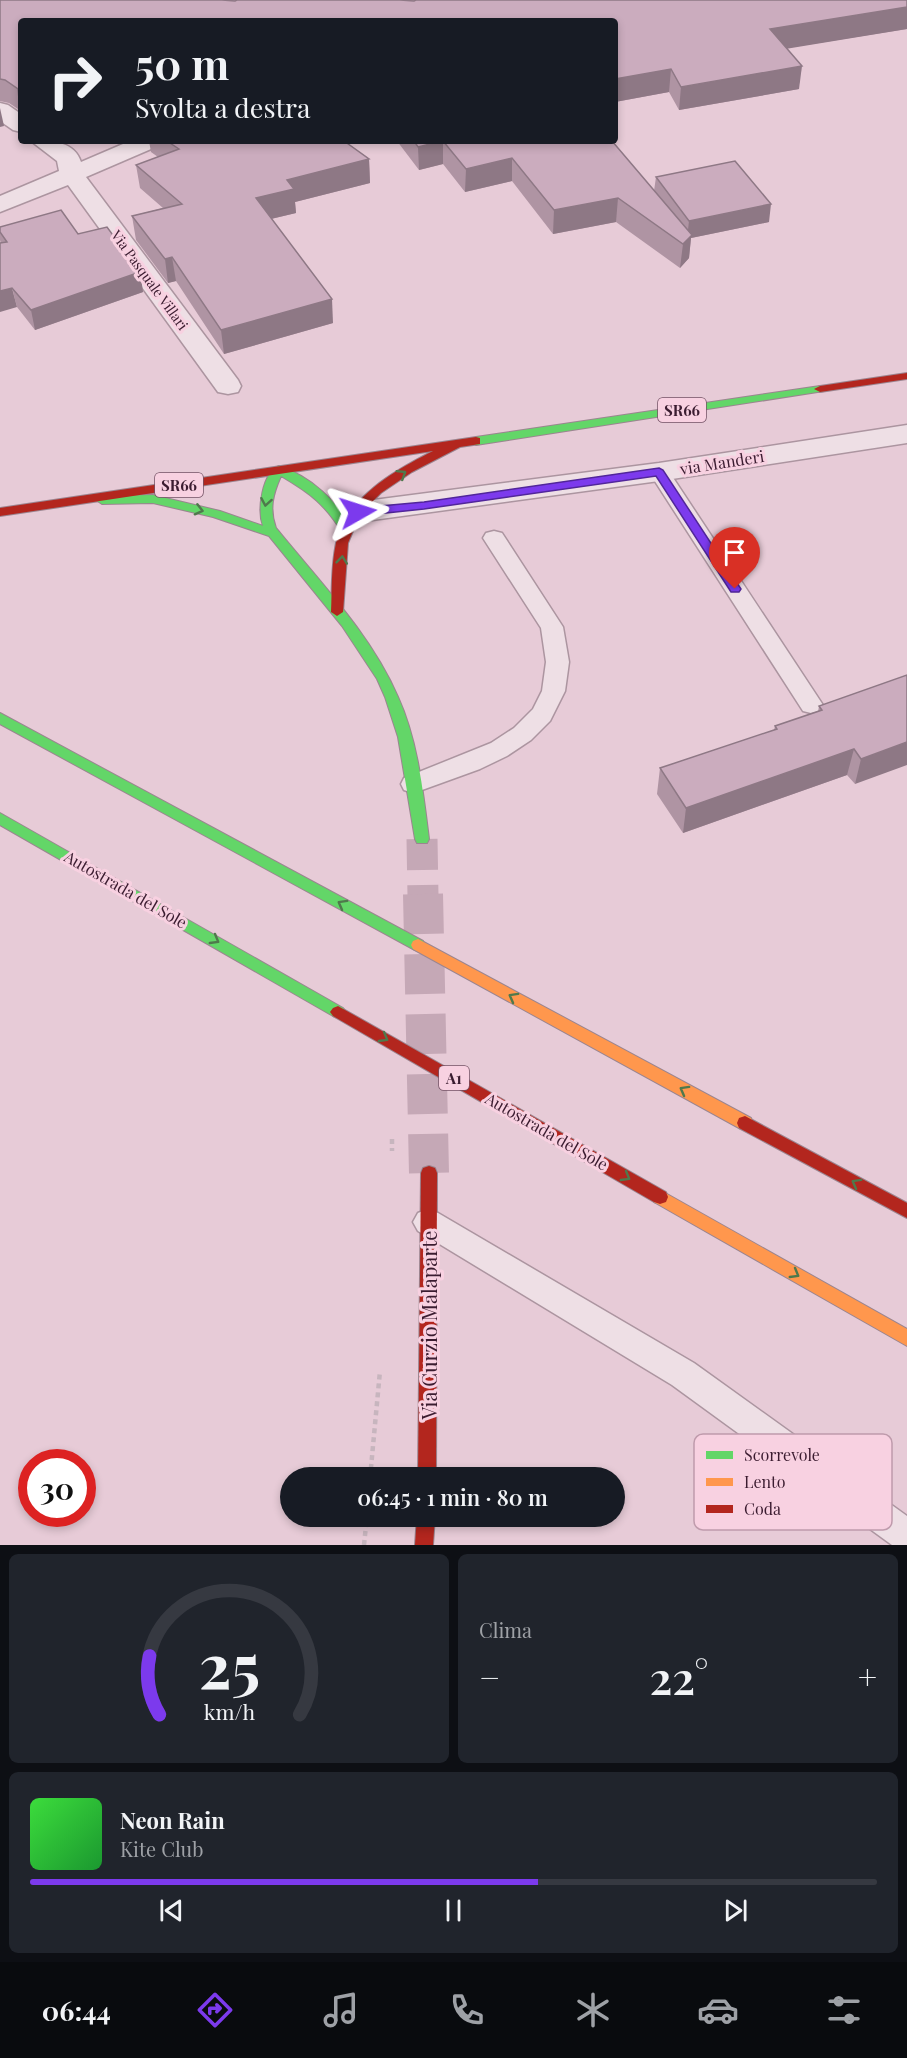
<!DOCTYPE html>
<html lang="it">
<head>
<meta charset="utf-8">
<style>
  body { margin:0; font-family:"Playfair Display",serif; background:#20242c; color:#f1f3f6; height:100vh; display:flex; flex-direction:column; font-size:22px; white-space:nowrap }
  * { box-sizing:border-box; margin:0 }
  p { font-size:20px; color:#9ea1a6 }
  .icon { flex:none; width:33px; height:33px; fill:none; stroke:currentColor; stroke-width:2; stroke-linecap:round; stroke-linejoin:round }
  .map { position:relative; height:1545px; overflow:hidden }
  .details { display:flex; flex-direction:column; gap:9px; padding:9px; background:#0d0f14; flex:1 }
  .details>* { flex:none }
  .top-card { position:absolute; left:18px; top:18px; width:600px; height:126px; border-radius:6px; box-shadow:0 3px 9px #0003; background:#171b24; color:#f1f3f6; overflow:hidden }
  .speed { position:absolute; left:18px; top:1449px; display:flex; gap:12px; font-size:30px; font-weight:700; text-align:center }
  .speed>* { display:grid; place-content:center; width:78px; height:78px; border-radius:50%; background:#171b24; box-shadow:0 3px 9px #0003; line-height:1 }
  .speed .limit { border:9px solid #d22; background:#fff; color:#111 }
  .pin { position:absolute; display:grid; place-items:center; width:51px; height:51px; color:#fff; margin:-62px -26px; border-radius:50% 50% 50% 0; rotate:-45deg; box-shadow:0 0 6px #0007 }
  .pin .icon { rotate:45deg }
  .me { position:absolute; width:66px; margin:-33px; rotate:84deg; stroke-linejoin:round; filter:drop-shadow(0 0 4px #0008) }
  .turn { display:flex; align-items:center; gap:21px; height:126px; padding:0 18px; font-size:27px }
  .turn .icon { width:78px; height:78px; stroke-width:2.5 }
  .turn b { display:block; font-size:42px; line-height:51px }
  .big { font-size:45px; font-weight:600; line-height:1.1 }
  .details .card { flex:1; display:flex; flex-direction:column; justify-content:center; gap:9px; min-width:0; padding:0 21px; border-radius:9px; background:#20242c }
  .details .dial { align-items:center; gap:0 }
  .dial svg { height:156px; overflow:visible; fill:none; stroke:#363941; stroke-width:7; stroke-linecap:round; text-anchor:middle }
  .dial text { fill:#f1f3f6; stroke:none }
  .song { display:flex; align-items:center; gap:18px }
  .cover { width:72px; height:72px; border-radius:9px; background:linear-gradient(135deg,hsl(120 70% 55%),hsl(130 70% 35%)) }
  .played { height:6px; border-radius:3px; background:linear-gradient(90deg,#7c3aed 60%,#363941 60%) }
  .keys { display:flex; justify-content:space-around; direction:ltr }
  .heat { display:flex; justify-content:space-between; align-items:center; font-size:33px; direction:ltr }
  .details .tiles { flex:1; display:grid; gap:9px; grid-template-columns:1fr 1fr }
  .card:last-child { grid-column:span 2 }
  .trip { position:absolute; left:280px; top:1467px; width:345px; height:60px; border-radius:30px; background:#171b24; box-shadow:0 3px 9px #0003; font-weight:600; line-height:60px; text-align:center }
  .tabs { display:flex; height:96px; justify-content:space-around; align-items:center; background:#090b0e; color:#9ea1a6 }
  .tabs .icon { width:42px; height:42px }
  .tabs .selected { color:#7c3aed }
  .tabs b { font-size:27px; color:#f1f3f6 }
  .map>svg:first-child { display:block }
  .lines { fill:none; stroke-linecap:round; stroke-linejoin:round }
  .secondary-tunnel-far1 { stroke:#c5a8b6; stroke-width:31; stroke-dasharray:31 15; stroke-linecap:butt }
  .secondary-tunnel { stroke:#c5a8b6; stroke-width:40; stroke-dasharray:40 20; stroke-linecap:butt }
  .lane-casing { stroke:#ac95a0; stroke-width:3 }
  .street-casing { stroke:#ac95a0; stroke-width:3 }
  .fast-casing { stroke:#9b8590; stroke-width:2 }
  .slow-casing { stroke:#9b8590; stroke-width:2 }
  .jam-casing { stroke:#9b8590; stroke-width:2 }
  .path { stroke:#c7b5be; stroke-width:4.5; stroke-dasharray:5 4; stroke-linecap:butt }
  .lane { fill:#eedfe5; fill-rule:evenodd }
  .street { fill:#eedfe5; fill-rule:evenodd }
  .fast { fill:#63d668; fill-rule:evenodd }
  .slow { fill:#ff974d; fill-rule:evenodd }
  .jam { fill:#b3261e; fill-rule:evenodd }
  .wall { fill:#af94a3 }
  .shaded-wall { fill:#8e7885 }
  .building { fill:#cbacbe; stroke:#8e7885; stroke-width:1.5 }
  .oneway { stroke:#4f794c }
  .route { fill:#7c3aed; stroke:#51269a; stroke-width:1.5 }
  .labels { text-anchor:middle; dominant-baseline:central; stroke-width:6; stroke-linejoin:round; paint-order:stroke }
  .far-street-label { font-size:14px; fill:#3b1c30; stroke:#f8d1e1 }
  .shield { fill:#f8d1e1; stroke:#745265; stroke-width:1.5 }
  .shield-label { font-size:15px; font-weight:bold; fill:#3b1c30 }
  .street-label { font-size:16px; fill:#3b1c30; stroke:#f8d1e1 }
  .near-street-label { font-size:20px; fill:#3b1c30; stroke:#f8d1e1 }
  .key { fill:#f8d1e1; stroke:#bf9bac; stroke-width:1.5 }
  .key-label { font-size:16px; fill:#3b1c30 }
</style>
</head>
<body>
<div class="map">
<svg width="907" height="1545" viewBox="0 0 907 1545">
  <rect width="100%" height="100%" fill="#e7cbd7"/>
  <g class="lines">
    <path class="secondary-tunnel-far1" d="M422 839 423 896"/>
    <path class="secondary-tunnel" d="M423 894 429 1173"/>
    <g class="lane-casing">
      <g id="lane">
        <path d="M659 465 666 467 819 699 823 705 819 711 811 713 803 711 649 472 652 467Z"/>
        <path d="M494 531 502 533 563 627 569 662 565 691 550 721 531 740 507 756 480 769 422 790 413 793 404 790 401 784 404 778 491 743 514 728 533 709 542 691 546 662 541 628 483 538 486 533Z"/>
        <path d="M428 1209 438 1213 694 1363 907 1516V1545H892L672 1385 418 1231 413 1222 418 1213Z"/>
      </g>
    </g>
    <g class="street-casing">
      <g id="street">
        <path d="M0 103 8 105 21 114V132L13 130 0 121Z"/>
        <path d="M31 141C50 141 74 140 81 162L130 141H162L158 146 86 177 238 380 241 386 238 392 228 394 218 392 68 185 0 212V196L59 171 57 161Z"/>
        <path d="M907 425V443L659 481 358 522 348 519 344 512 348 505 358 502 659 463Z"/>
      </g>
    </g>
    <g class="fast-casing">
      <g id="fast">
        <path d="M820 386 826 389 824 391 476 445 470 441 476 437Z"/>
        <path d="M279 466C310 476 339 502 353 531L351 534H343C326 505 310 493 281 476 273 494 269 509 276 528 318 580 371 634 398 697 418 741 423 791 429 839L427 843H417L415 839 398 737 385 697 377 679 342 626 269 536 213 517 153 503 102 504 96 500 102 496 153 495 220 511 263 526C257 510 262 473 279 466Z"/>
        <path d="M0 713 423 941 425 945 423 949 418 951 413 949 0 724Z"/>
        <path d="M0 813 343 1008 346 1012 343 1016 338 1018 333 1016 0 825Z"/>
      </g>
    </g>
    <g class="slow-casing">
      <g id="slow">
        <path d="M418 939 751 1118 753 1123 751 1128 745 1130 739 1128 413 949 411 945 413 941Z"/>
        <path d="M660 1190 907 1329V1346L654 1202 652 1197 654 1192Z"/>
      </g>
    </g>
    <g class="jam-casing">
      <g id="jam">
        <path d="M907 373V379L820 392 814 389 820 386Z"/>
        <path d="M476 437 480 438V444L460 447 412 472 381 493 368 506 358 519 348 543 343 612 337 616 331 612C332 589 331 566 336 543 347 497 394 471 433 451L0 516V508Z"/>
        <path d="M338 1006 666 1192 668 1197 666 1202 660 1204 654 1202 333 1016 330 1012 333 1008Z"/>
        <path d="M745 1116 907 1203V1218L739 1128 737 1123 739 1118Z"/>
        <path d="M429 1166 435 1168 437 1173 436 1478H418L421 1173 423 1168Z"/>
        <path d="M417 1516H435L433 1545H415Z"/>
      </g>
    </g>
    <g class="path">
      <path d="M392 1139V1151"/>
      <path d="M370 1478 380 1371"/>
      <path d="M364 1545 367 1516"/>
    </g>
    <use href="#lane" class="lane"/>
    <use href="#street" class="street"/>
    <use href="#fast" class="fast"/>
    <use href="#slow" class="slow"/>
    <use href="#jam" class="jam"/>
  </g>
  <g class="wall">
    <path d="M0 0H907V29L787 48 799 89 679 110 669 92 615 102V21H21V111L9 103 0 101Z"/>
    <path d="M149 141H344L369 159 370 183 295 202 296 213 271 219 333 323 224 354 176 281 168 283 136 240 132 216 163 208 140 188 136 165 158 157 151 152Z"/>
    <path d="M397 141H612L654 191 656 177 769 222 691 238 689 258 680 268 616 222 553 234 512 181 465 192 443 164 419 170Z"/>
    <path d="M0 227 78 234 140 272 143 292 35 330 17 307 0 240Z"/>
    <path d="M907 675 855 784 847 775 683 833 657 794 660 768 774 730 775 726 818 712 819 706Z"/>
  </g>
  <g class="shaded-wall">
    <path d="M907 7V29L767 52 770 29Z"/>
    <path d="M802 66 799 89 679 110 681 87Z"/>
    <path d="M671 69 669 92 615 102V79Z"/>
    <path d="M21 98V110L19 99Z"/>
    <path d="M0 108 4 126 0 127Z"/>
    <path d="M443 141V164L419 170 418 147Z"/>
    <path d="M512 158V181L465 192 466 169Z"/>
    <path d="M369 159 370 183 295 202 296 213 258 222 256 198 287 180Z"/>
    <path d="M618 198 616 222 553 234 554 210Z"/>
    <path d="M771 204 769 222 691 238 689 258 680 268 683 244 687 239 689 221Z"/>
    <path d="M172 257 176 281 168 283 165 259Z"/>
    <path d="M140 272 143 292 35 330 31 310Z"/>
    <path d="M12 288 17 307 0 312V291Z"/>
    <path d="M332 299 333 323 224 354 221 330Z"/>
    <path d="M907 742V765L855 784 861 759Z"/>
    <path d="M854 749 847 775 683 833 686 808Z"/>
  </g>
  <g class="building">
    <path d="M0 0H222L235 1 237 0H400L414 1 416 0H907V7L770 29 802 66 681 87 671 69 615 79V21H21V98L19 99 18 89 5 80 0 79Z"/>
    <path d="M167 141H344L369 159 287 180 294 189 256 198 332 299 221 330 172 257 165 259 132 216 182 204 136 165 179 149Z"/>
    <path d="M414 141H442L418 147Z"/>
    <path d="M443 141H612L692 235 683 244 618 198 554 210 512 158 466 169Z"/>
    <path d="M735 161 771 204 689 221 656 177Z"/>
    <path d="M61 210 78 234 107 227 140 272 31 310 12 288 0 291V243L7 242 0 232V227Z"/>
    <path d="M907 675V742L861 759 854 749 686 808 660 768 777 729 775 726 822 710 819 706Z"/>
  </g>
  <defs><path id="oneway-chevron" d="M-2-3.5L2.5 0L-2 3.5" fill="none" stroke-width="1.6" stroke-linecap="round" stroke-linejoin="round" transform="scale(1.5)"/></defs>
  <g class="oneway">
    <use href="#oneway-chevron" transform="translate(402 474) rotate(-32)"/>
    <use href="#oneway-chevron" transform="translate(266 502) rotate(100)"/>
    <use href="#oneway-chevron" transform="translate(199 510) rotate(14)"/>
    <use href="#oneway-chevron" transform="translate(342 560) rotate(-84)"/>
    <use href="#oneway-chevron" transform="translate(342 904) rotate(-151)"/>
    <use href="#oneway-chevron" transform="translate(215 940) rotate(30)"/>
    <use href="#oneway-chevron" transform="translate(513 997) rotate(-151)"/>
    <use href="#oneway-chevron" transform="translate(384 1038) rotate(30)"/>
    <use href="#oneway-chevron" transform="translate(684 1090) rotate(-151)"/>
    <use href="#oneway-chevron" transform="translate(626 1177) rotate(30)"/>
    <use href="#oneway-chevron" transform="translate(856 1183) rotate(-151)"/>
    <use href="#oneway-chevron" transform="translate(795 1274) rotate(30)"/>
  </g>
  <path class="route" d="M659 468 663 470 739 586 741 589 739 592H731L656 476 424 509 358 516 352 512 358 508 424 502Z"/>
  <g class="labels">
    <g class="far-street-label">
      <text transform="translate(150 280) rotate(54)">Via Pasquale Villari</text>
    </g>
    <g class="shield">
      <rect x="658" y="398" width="48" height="24" rx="4.5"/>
      <rect x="155" y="473" width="48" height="24" rx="4.5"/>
      <rect x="439" y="1066" width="30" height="24" rx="4.5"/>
    </g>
    <g class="shield-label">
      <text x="682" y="410">SR66</text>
      <text x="179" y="485">SR66</text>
      <text x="454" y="1078">A1</text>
    </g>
    <g class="street-label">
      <text transform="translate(722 462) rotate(-9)">via Manderi</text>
      <text transform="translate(126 889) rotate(30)">Autostrada del Sole</text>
      <text transform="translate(547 1131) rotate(30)">Autostrada del Sole</text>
    </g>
    <g class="near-street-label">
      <text transform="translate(428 1325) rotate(-90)">Via Curzio Malaparte</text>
    </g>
  </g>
  <rect x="694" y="1434" width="198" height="96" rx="9" class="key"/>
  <rect x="706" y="1451" width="27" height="8" fill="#63d668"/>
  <rect x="706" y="1478" width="27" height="8" fill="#ff974d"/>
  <rect x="706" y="1505" width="27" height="8" fill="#b3261e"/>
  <g class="key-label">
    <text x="744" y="1461">Scorrevole</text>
    <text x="744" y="1488">Lento</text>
    <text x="744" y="1515">Coda</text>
  </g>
</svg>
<div class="speed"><div class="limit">30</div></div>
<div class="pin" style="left:735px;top:589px;background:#d93025"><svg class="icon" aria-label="arrive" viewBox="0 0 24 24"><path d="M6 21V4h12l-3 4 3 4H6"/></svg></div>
<svg class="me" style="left:358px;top:512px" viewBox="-20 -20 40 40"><path d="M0-17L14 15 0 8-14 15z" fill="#7c3aed" stroke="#fff" stroke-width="4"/></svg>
<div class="trip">06:45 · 1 min · 80 m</div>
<div class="top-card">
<div class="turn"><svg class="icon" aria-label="right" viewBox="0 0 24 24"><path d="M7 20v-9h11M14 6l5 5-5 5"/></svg><div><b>50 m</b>Svolta a destra</div></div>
</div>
</div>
<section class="details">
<div class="tiles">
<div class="card dial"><svg viewBox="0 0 100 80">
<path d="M14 69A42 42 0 1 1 86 69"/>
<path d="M14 69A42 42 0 0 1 9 39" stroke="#7c3aed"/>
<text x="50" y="56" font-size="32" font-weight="700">25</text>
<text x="50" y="72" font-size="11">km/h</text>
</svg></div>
<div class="card"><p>Clima</p>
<div class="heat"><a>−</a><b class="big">22°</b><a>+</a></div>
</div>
<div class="card">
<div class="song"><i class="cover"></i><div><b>Neon Rain</b><p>Kite Club</p></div></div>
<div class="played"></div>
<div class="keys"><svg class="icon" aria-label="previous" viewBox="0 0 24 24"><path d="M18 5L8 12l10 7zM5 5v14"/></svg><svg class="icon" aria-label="pause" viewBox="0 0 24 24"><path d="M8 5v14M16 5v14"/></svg><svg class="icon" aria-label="next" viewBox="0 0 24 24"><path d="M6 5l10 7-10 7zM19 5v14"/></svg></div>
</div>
</div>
</section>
<nav class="tabs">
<b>06:44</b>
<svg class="icon selected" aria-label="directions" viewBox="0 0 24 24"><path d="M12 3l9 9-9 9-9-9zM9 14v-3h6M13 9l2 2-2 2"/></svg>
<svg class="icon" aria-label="music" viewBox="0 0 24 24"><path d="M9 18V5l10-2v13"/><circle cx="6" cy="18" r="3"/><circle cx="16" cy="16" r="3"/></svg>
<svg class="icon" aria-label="phone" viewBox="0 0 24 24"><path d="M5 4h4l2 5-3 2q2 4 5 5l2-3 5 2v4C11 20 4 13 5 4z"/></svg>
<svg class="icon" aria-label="climate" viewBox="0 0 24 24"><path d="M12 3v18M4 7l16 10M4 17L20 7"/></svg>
<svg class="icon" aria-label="car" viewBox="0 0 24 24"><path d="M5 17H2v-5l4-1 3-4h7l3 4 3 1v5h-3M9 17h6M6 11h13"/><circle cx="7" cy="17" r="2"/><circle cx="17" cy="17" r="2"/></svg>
<svg class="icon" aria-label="filters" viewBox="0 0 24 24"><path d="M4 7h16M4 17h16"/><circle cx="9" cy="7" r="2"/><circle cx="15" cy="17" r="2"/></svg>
</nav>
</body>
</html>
